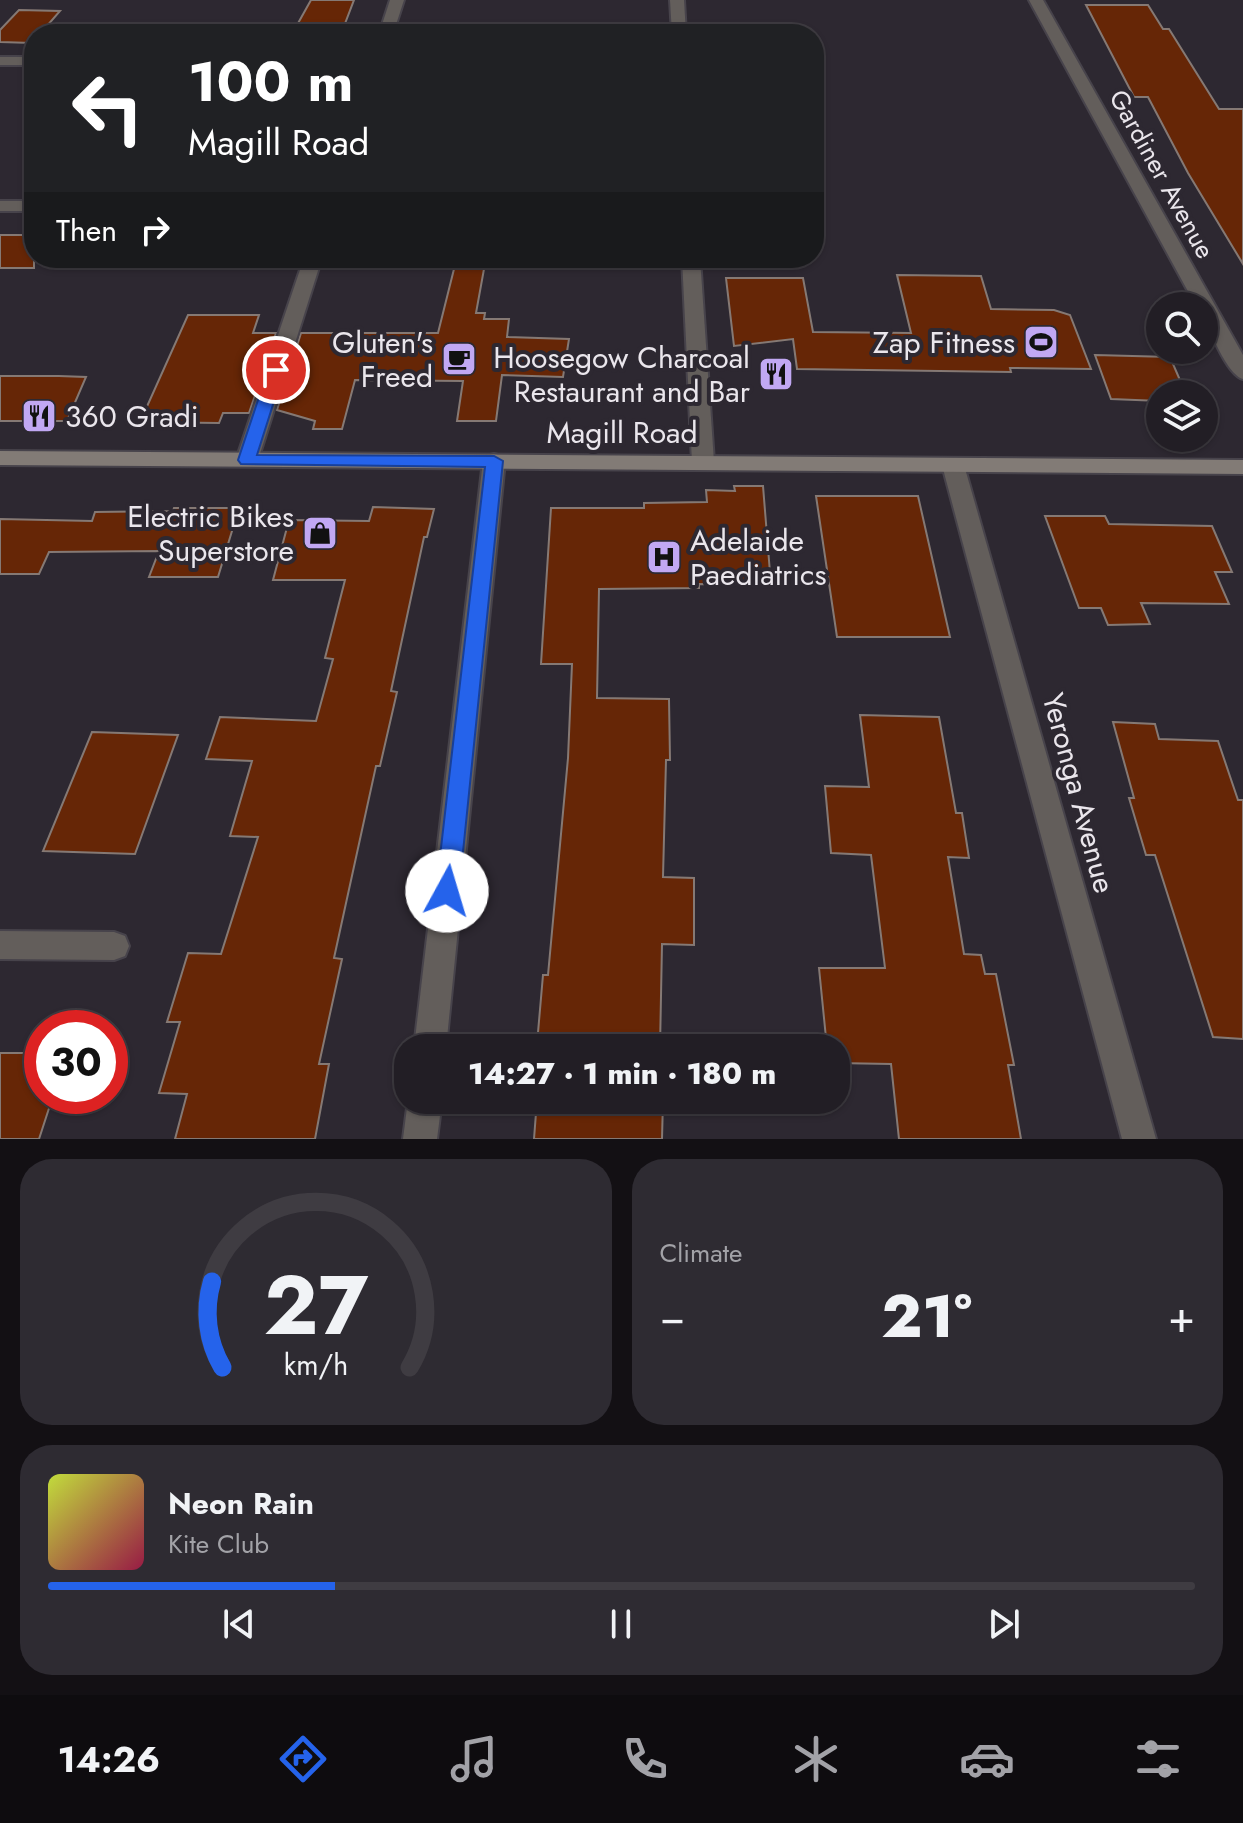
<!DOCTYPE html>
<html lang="en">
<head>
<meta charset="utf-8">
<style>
  body { margin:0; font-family:Jost,sans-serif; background:#2e2b32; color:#f1f3f6; height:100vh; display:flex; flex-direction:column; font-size:30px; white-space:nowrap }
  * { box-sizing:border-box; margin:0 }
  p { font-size:26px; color:#a2a2a7 }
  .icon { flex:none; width:44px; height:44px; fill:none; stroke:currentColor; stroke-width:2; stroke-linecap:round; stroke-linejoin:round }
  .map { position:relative; height:1139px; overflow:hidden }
  .drawer { display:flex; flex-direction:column; gap:20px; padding:20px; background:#131014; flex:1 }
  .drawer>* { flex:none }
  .banner { position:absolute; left:24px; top:24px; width:800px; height:244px; border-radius:32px; box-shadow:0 2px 6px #0004,0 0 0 2px #3f3c42; background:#202124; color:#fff; overflow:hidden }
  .tools { position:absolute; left:1146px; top:292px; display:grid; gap:16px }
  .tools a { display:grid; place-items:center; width:72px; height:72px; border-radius:50%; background:#221e25; box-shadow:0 2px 6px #0004,0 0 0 2px #3f3c42; font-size:40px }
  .speed { position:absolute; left:24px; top:1010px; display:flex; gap:16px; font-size:40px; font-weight:700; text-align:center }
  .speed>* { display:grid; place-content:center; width:104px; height:104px; border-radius:50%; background:#221e25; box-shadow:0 2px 6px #0004,0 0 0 2px #3f3c42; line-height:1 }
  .speed .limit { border:12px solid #d22; background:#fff; color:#111 }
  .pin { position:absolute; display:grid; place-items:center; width:68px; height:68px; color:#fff; margin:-34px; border:4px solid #fff; border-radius:50%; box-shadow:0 2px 8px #0007 }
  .me { position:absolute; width:88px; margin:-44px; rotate:6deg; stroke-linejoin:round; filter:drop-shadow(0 0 6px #0008) }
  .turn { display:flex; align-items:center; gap:28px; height:168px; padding:0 32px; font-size:36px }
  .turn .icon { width:104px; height:104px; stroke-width:2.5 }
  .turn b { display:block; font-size:56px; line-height:68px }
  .then { display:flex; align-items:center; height:76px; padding:0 32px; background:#0003; gap:16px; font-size:30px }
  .big { font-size:60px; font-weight:800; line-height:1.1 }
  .drawer .widget { flex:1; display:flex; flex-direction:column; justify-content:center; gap:12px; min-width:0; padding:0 28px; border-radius:32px; background:#2e2b32 }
  .drawer .dial { align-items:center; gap:0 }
  .dial svg { height:208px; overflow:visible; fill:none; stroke:#3f3c42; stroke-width:7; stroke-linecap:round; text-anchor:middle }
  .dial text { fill:#f1f3f6; stroke:none }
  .song { display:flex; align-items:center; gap:24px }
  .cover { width:96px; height:96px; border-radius:12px; background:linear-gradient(135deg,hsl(70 70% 55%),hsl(340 70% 35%)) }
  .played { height:8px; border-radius:4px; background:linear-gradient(90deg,#2563eb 25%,#3f3c42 25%) }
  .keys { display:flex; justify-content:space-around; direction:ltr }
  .heat { display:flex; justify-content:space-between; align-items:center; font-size:44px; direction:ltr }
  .drawer .tiles { flex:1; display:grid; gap:20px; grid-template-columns:1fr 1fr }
  .widget:last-child { grid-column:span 2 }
  .trip { position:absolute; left:394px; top:1034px; width:456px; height:80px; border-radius:32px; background:#221e25; box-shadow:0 2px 6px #0004,0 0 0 2px #3f3c42; font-weight:800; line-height:80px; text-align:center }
  .dock { display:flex; height:128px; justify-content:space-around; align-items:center; background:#0e0c0f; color:#a2a2a7 }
  .dock .icon { width:56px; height:56px }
  .dock .current { color:#2563eb }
  .dock b { font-size:36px; color:#f1f3f6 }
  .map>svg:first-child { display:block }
  .building { fill:#662606; stroke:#857974; stroke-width:2 }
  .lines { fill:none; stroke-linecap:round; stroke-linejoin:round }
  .street-casing { stroke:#47434b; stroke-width:4 }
  .secondary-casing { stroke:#47434b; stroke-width:4 }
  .street { fill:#635e5b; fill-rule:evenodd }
  .secondary { fill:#827b76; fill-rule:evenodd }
  .route { fill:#2563eb; stroke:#184099; stroke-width:2 }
  .labels { text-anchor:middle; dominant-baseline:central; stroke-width:8; stroke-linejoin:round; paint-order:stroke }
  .far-street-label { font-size:26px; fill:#eae6ec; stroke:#2d2831 }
  .poi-label { font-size:30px; fill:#eae6ec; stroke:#2d2831; text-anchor:end }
  .street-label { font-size:30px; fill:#eae6ec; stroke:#2d2831 }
</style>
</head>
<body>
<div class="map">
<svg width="1243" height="1139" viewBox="0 0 1243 1139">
  <rect width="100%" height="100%" fill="#2d2831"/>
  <g class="building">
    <path d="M311 0H354L341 34H292Z"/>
    <path d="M1086 5H1148L1163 29H1169L1219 109H1243V264L1188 173 1148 97H1134Z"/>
    <path d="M19 10 60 11 40 34H34L32 43 0 42V30Z"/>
    <rect x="0" y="235" width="34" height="33"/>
    <path d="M454 269H484L476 313H485L484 319H509L507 337 569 339 563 377 502 375 496 421H457L463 381 355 380 342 429H313L315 421 277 410 301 333H438Z"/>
    <path d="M897 275 981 276 991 309 1054 310 1070 315 1091 369 1010 368 1011 372 797 369 793 339 734 346 726 278H803L813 332 911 333Z"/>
    <path d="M188 315H259L253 333H276L249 413H223L219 423 140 422Z"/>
    <path d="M1095 355 1170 357 1186 394H1160V401L1111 399Z"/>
    <path d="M0 376H59L86 377 67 421H0Z"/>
    <path d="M734 486H763L771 585 699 584V588L599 589 597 698 669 699 670 760H666L663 877 694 878V945L662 944 660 1048 537 1044 543 975H548L568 758 572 664H541L551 508H644V503L707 502 706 490 735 491Z"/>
    <path d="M816 496H918L950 637H837Z"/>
    <path d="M373 507 434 509 427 537H424L391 691 397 692 380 766H376L334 958 342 959 319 1064H329L315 1139H175L187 1094 159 1093 180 1022H167L188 953 221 954 258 837 230 836 252 761 206 759 220 717 316 721 333 659 325 658 345 580H273L289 520 369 521Z"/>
    <path d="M174 508H239L218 577H149L159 551 49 552 39 574H0V519L92 521 95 512 173 511Z"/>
    <path d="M1045 516H1105L1109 524 1212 526 1232 572H1215L1229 604 1141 603 1150 624 1108 625 1101 608H1079Z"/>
    <path d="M860 715 939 717 956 813H962L969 858 948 857 964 954 981 955 985 974H996L1014 1065H1008L1021 1139H899L891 1064 836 1063V1048H827L819 968H885L871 855 831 853 825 786 869 787Z"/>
    <path d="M1113 722 1155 724 1159 739 1218 741 1238 800H1243V1039L1213 1037 1155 855H1146L1129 798H1134Z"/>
    <path d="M92 732 178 735 135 854 43 851Z"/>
    <path d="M0 1053H42V1096H53L39 1139H0Z"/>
    <path d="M537 1100H663L662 1139H534Z"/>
  </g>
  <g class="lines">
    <g class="street-casing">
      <g id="street">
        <path d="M390 0H404L393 34H379Z"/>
        <path d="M670 0H684L686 34H672Z"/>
        <path d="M1029 0H1043L1243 355V379C1227 375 1204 322 1204 306H1196Z"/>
        <rect x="0" y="57" width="34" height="8"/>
        <rect x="0" y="201" width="34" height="10"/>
        <path d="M304 258H322L258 460 255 465H239L236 460Z"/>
        <path d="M682 258H700L714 462 711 467H695L692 462Z"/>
        <path d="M494 454 502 456 505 461 446 1048H414L483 461 486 456Z"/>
        <path d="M953 458 961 460 964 465 1156 1139H1122L942 465 945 460Z"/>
        <path d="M0 931 114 932 125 936 129 946 125 956 114 960 0 959Z"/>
        <path d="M408 1100H442L437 1139H403Z"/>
      </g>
    </g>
    <g class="secondary-casing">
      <path id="secondary" d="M0 451 1243 460V474L0 465Z"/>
    </g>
    <use href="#street" class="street"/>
    <use href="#secondary" class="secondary"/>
  </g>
  <path class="route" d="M276 366 284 370 257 455 494 456 503 461 459 891 455 898 447 901 439 898 436 891 485 467 241 464 238 460 268 370Z"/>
  <defs>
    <g id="stadium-square" transform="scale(1.8)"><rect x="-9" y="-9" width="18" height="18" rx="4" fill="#c1a8f3" stroke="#2d2831"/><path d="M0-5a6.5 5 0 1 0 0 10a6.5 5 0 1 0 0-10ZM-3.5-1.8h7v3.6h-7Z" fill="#111"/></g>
    <g id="cafe-square" transform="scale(1.8)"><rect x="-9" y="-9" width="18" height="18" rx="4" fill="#c1a8f3" stroke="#2d2831"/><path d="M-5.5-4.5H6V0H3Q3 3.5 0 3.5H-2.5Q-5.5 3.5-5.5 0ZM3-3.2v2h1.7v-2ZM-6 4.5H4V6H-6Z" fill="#111"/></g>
    <g id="restaurant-square" transform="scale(1.8)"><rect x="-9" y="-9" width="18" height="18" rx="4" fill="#c1a8f3" stroke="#2d2831"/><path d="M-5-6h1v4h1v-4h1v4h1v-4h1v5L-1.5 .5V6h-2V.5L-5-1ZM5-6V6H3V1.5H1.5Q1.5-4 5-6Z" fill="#111"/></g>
    <g id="shop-square" transform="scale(1.8)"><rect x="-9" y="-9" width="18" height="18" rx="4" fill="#c1a8f3" stroke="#2d2831"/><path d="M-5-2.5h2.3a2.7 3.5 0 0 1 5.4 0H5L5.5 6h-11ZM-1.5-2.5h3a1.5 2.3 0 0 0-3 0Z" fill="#111"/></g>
    <g id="hospital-square" transform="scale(1.8)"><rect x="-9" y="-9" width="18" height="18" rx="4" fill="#c1a8f3" stroke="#2d2831"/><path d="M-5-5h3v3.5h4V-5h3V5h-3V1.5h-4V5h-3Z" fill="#111"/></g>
  </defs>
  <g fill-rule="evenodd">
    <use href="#stadium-square" x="1041" y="342"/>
    <use href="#cafe-square" x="459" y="359"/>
    <use href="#restaurant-square" x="776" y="374"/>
    <use href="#restaurant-square" x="39" y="416"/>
    <use href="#shop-square" x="320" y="533"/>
    <use href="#hospital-square" x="664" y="557"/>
  </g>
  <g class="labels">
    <g class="far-street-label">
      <text transform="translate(1162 174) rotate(61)">Gardiner Avenue</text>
    </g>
    <g class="poi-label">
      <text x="433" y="342">Gluten's<tspan x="433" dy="34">Freed</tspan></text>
      <text x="1015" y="342">Zap Fitness</text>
      <text x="750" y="357">Hoosegow Charcoal<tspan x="750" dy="34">Restaurant and Bar</tspan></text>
      <text x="65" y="416" text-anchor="start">360 Gradi</text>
      <text x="294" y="516">Electric Bikes<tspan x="294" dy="34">Superstore</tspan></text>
      <text x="690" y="540" text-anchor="start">Adelaide<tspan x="690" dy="34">Paediatrics</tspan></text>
    </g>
    <g class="street-label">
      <text x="622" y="432">Magill Road</text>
      <text transform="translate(1079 793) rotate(75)">Yeronga Avenue</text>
    </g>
  </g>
</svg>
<div class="tools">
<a><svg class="icon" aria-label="search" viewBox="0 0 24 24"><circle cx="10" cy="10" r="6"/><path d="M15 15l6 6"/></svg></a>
<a><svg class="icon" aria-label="layers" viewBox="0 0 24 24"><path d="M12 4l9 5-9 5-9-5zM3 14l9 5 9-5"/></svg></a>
</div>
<div class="speed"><div class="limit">30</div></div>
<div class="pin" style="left:276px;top:370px;background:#d93025"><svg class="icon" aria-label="arrive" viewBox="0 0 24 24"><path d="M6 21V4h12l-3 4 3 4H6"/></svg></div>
<svg class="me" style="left:447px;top:891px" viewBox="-20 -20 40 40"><circle r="19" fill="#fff"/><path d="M0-13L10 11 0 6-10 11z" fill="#2563eb"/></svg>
<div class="trip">14:27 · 1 min · 180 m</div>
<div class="banner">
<div class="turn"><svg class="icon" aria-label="left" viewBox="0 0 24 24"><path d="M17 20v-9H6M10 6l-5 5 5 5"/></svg><div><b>100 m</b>Magill Road</div></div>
<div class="then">Then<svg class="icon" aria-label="right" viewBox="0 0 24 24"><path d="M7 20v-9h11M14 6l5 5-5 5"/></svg></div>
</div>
</div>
<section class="drawer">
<div class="tiles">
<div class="widget dial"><svg viewBox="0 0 100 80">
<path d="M14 69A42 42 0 1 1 86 69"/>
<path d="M14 69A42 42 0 0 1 10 36" stroke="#2563eb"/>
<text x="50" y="56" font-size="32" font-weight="700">27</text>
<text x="50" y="72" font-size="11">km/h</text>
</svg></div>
<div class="widget"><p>Climate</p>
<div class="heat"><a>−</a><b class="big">21°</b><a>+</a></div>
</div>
<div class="widget">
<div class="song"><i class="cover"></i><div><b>Neon Rain</b><p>Kite Club</p></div></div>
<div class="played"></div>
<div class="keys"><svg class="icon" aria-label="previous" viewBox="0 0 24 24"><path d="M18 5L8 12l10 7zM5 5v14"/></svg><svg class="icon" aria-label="pause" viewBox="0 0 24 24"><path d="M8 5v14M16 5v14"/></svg><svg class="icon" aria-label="next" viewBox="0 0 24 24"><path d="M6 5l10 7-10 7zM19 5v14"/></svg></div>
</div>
</div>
</section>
<nav class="dock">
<b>14:26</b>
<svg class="icon current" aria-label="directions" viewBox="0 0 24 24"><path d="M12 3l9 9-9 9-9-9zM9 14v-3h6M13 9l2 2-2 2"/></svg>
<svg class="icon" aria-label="music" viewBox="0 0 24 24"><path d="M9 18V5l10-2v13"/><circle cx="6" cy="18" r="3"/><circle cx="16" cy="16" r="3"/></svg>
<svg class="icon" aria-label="phone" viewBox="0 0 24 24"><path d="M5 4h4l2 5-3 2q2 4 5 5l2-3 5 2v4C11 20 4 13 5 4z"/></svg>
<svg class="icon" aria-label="climate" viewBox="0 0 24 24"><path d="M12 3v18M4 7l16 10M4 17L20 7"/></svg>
<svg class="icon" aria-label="car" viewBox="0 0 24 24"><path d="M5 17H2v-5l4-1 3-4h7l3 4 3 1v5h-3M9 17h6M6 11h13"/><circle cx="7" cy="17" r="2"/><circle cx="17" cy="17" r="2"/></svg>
<svg class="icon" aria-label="filters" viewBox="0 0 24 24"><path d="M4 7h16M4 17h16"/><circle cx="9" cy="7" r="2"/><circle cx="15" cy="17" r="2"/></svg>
</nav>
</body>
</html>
